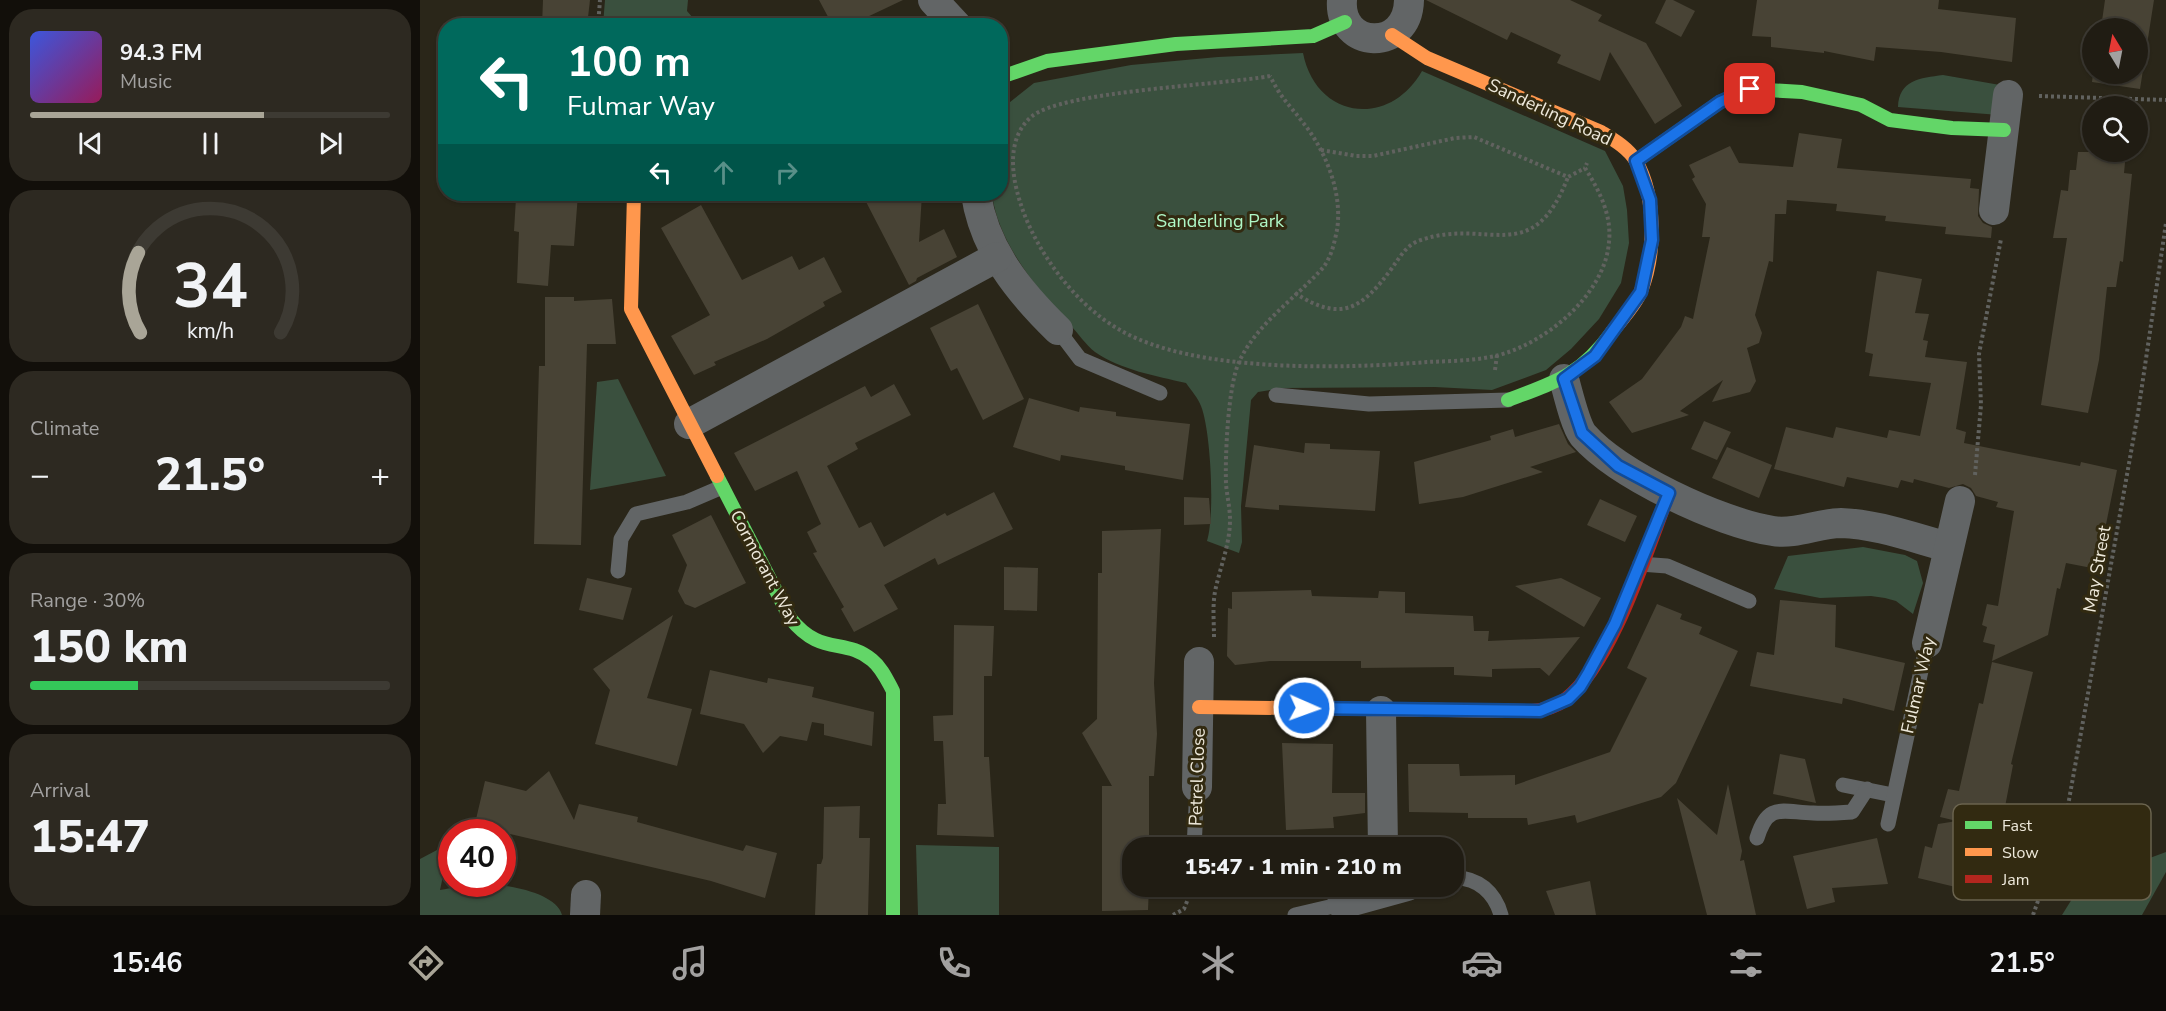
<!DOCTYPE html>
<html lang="en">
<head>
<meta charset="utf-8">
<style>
  body { margin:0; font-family:"Nunito Sans",sans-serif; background:#2d2921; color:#f1f3f6; height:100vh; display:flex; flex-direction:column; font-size:22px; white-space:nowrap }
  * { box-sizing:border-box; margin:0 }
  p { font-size:20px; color:#a2a1a0 }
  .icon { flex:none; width:33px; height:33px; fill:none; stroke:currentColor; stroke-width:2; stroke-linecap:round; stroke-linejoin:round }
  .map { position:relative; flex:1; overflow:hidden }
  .drawer { display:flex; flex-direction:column; gap:9px; padding:9px; background:#120f0a; width:420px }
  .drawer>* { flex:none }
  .guide { position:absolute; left:18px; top:18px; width:570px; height:183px; border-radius:24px; box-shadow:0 2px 4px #0004,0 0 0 2px #3d3a33; background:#00695c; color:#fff; overflow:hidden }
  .needle { width:39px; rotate:350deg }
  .controls { position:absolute; left:1662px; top:18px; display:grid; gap:12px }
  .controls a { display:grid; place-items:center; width:66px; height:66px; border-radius:50%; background:#201c13; box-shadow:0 2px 4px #0004,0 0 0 2px #3d3a33; font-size:30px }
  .speed { position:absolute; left:18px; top:819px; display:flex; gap:12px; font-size:30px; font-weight:700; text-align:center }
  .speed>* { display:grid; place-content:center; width:78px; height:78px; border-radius:50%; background:#201c13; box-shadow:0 2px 4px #0004,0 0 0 2px #3d3a33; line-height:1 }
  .speed .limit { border:9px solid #d22; background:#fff; color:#111 }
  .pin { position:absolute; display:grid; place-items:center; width:51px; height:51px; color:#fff; margin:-26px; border-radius:12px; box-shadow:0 3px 9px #0006 }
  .me { position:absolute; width:66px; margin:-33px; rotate:92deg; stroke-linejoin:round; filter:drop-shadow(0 0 4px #0008) }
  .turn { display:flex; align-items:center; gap:21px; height:126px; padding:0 30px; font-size:27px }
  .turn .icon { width:78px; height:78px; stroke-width:2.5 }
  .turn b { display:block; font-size:42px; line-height:51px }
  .lanes { display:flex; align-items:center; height:57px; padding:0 30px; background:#0003; justify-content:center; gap:30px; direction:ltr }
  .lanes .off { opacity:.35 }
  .big { font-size:45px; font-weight:800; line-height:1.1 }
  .drawer .card { flex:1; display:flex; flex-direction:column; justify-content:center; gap:9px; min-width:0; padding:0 21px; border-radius:24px; background:#2d2921 }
  .drawer .dial { align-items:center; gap:0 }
  .dial svg { height:156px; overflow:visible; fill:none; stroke:#3d3a33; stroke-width:7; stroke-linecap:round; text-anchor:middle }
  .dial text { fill:#f1f3f6; stroke:none }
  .song { display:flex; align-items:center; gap:18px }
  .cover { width:72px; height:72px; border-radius:9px; background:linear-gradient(135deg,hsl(230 70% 55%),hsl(330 70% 35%)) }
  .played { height:6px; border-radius:3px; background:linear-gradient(90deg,#a9a597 65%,#3d3a33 65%) }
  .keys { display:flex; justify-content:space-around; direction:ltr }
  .heat { display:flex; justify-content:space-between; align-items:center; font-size:33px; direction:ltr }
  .charge { height:9px; border-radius:4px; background:linear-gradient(90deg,#34c759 30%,#3d3a33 0) }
  .trip { position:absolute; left:702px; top:837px; width:342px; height:60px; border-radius:24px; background:#201c13; box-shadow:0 2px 4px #0004,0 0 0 2px #3d3a33; font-weight:800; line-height:60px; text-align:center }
  .tab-bar { display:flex; height:96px; justify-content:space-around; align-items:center; background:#0d0b08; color:#a2a1a0 }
  .tab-bar .icon { width:42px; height:42px }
  .tab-bar .selected { color:#a9a597 }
  .tab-bar b { font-size:27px; color:#f1f3f6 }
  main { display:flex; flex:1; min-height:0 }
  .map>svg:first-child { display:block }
  .green { fill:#3a503e }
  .building { fill:#484335 }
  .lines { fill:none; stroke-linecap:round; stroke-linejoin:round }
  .path { stroke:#61625f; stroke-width:4; stroke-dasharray:3 3; stroke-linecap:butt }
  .lane { stroke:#626566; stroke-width:15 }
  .street { stroke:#626566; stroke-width:30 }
  .fast { stroke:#63d668; stroke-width:14 }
  .slow { stroke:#ff974d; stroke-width:14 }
  .jam { stroke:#b3261e; stroke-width:14 }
  .route-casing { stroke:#114b97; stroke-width:15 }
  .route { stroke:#1a73e8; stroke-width:10 }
  .labels { text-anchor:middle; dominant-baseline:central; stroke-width:6; stroke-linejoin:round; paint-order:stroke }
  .street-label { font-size:18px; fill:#eee9db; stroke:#322a11 }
  .park-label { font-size:18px; fill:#aff7c6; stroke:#322a11 }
  .key { fill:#322a11; stroke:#6a634e; stroke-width:1.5 }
  .key-label { font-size:16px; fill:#eee9db }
</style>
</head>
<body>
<main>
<section class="drawer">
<div class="card">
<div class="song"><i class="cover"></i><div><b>94.3 FM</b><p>Music</p></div></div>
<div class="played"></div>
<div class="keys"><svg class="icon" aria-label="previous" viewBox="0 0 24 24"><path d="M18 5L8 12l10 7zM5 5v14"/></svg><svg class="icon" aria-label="pause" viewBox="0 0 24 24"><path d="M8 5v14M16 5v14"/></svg><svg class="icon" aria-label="next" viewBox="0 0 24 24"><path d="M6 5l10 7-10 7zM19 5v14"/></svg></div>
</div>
<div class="card dial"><svg viewBox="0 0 100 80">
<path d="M14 69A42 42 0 1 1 86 69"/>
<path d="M14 69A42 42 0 0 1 13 28" stroke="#a9a597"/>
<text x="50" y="56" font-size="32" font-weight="700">34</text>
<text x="50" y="72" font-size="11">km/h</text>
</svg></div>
<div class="card"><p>Climate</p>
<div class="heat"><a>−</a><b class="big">21.5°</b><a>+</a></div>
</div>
<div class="card"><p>Range · 30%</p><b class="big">150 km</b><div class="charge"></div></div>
<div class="card"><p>Arrival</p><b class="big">15:47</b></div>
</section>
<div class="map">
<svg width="1746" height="915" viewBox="0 0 1746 915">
  <rect width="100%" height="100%" fill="#2a2619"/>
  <g class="green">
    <path d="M185 0H268L267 11 279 25H183Z"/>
    <path d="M883 53C896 119 969 129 1002 71L1185 151 1203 186 1207 210 1209 243 1201 283 1179 319 1151 349 1126 370 1072 390 1015 387 862 388 838 392 831 400 821 506 822 542 819 553 787 541C795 516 791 431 781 406 778 398 771 390 766 383 736 376 701 370 675 352 666 345 658 333 650 325 618 290 578 243 572 194H580L581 114 585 106 614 83 711 65 798 57Z"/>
    <path d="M1523 75 1580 85 1579 115 1478 107C1479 80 1500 78 1523 75Z"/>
    <path d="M198 379 246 476 170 490 177 382Z"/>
    <path d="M1443 547 1485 555 1497 561 1503 583 1493 614 1476 601 1465 598 1451 596 1400 598 1354 589 1368 556Z"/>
    <path d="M496 845 579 847V915H498Z"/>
    <path d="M17 850 28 853 20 890C33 888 45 884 58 884 80 883 136 891 142 915H0V859Z"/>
    <path d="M1746 852V872L1722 915H1642L1662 883Z"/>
  </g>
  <g class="building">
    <path d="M123 0H170L167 26H122Z"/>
    <path d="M399 0H483L445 18 449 26H413Z"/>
    <path d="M1006 0H1150L1182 15 1178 21 1226 43 1262 106 1235 124 1190 52 1180 81 1137 63 1141 55 1091 32 1087 40Z"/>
    <path d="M1246 0H1253L1275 11 1261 37 1235 23Z"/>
    <path d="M1337 0H1519L1518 9 1596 18 1592 62 1521 52 1456 47 1454 61 1404 51V53L1351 47V37L1332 36Z"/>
    <path d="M1685 0H1734L1720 89 1672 82 1673 74H1718V28H1681Z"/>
    <path d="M1379 133 1422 139 1417 168 1551 179 1550 188 1559 189 1558 216 1563 223 1572 227 1571 238 1525 234 1526 227 1465 221 1466 216 1416 211 1417 204 1367 200 1366 214H1355L1353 262 1349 261 1335 315 1342 333 1339 343 1327 348 1336 381 1330 392 1292 402 1303 380 1260 411 1269 415 1212 433 1189 402 1222 379 1261 327 1265 316 1273 319 1290 237H1282L1286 204 1272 179 1275 177 1269 165 1310 146 1319 163 1373 167Z"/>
    <path d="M1658 152H1706L1704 173 1712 174 1703 262 1700 261 1696 287H1687L1679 360 1668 413 1621 405 1647 238H1633L1641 190 1648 191 1650 170H1656Z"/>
    <path d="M112 194H158L154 246 131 245 128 286 97 283 99 232 94 231 96 198 112 200Z"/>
    <path d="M442 194H502L499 242 524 229 537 257 497 278 496 281 489 285Z"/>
    <path d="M281 205 322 280 372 256 379 270 404 257 422 292 403 302 405 306 347 339 294 362 296 365 274 375 251 336 290 315 241 228Z"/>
    <path d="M1457 271 1502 279 1495 313 1509 314 1503 340 1508 341 1505 357 1547 362 1536 429 1546 432 1544 443 1660 466 1661 462 1697 470 1677 569 1646 563 1640 589 1637 588 1628 635 1572 661 1575 645 1563 642 1567 627 1562 625 1567 604 1578 606 1594 511 1576 507 1578 502 1556 496 1551 488 1543 484 1529 488 1494 479 1493 483 1481 480 1478 488 1427 477 1424 487 1354 469 1366 427 1413 438 1416 427 1467 438 1469 430 1500 436 1511 383 1449 376 1453 354 1445 352Z"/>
    <path d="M125 297H154V301L192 299 196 344H167L161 545 114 544 119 366H125Z"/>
    <path d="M558 304 604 399 563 420 537 368 531 371 510 328Z"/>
    <path d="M474 384 491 415 435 443 438 449 407 466 439 528 451 522 464 547 525 513 527 516 574 492 593 529 518 565 515 558 464 585 478 609 434 632 421 609 424 607 393 553 397 552 387 532 401 524 377 471 335 491 314 453 445 386 451 397Z"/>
    <path d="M609 398 659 412 660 407 696 412V416L770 424 763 480 705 470V466L641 455 640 461 593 447Z"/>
    <path d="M1284 421 1311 432 1297 460 1271 449Z"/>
    <path d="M1139 424 1148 444 1156 452 1110 467 1123 472 1043 497 999 504 994 462 1071 440 1070 436 1093 429 1095 437Z"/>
    <path d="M885 443 910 444V449L960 451 955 511 859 505V510L825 507 834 445 884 453Z"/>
    <path d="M1307 447 1352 465 1339 498 1292 478Z"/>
    <path d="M764 497 789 498 791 524 764 525Z"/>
    <path d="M1180 499 1217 516 1205 542 1167 525Z"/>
    <path d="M291 515 326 583 275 608 265 604 258 591 267 565 252 535Z"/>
    <path d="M741 529 734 683 737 734 734 776H729V848H712V886H729L728 910 682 911V786H692L662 733 677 719 678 573H682V531Z"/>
    <path d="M584 567 618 568 617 611 584 610Z"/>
    <path d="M167 578 212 588 203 620 159 610Z"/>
    <path d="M1141 578 1181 598 1164 627 1095 586Z"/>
    <path d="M891 590 892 596 958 598 959 591 985 592V613L1053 616 1054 631H1069L1068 641 1160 637 1129 676 1120 668 1072 669V677L1034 675V667L941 668V661H850L815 665 807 656 808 608 812 609V592Z"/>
    <path d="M1360 600 1416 605 1415 647 1485 663 1474 711 1423 698 1422 704 1330 686 1337 652 1354 655Z"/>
    <path d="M1237 604 1262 614 1260 619 1282 627 1279 634 1318 651 1256 783 1241 797 1157 823 1155 815 1108 825 1107 818H1048V813L989 812 988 764H1039L1040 776 1095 775V785L1190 752 1227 678 1207 668Z"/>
    <path d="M253 615 227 698 272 709 257 766 175 744 190 690 173 669Z"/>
    <path d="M534 625 574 626 572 676H564V757H569L574 837 517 835 518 804H526L523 741H514L513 716 533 715Z"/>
    <path d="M1572 662 1613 672 1591 764 1593 765 1576 854 1559 850 1548 890 1498 878 1505 846 1512 848 1518 824 1537 821 1520 817 1528 789 1539 791 1559 703 1563 704Z"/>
    <path d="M290 670 347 683 348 678 394 687 392 697 454 712 452 746 404 735V724L392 722 387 741 360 736 343 753 324 724 280 714Z"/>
    <path d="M862 743 913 744 912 793H945V813L913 817 914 828 866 830Z"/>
    <path d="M1360 754 1385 759 1396 803 1353 794Z"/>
    <path d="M129 771 154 820 159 804 218 817 217 822 323 851 326 845 357 853 345 898 291 881 82 832H53L65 781 106 791Z"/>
    <path d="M1308 784 1322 851 1320 861 1324 860 1336 915H1287L1257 798 1297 835Z"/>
    <path d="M440 806 439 838H450L448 915H395L397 864H401L403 858 404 807Z"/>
    <path d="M1457 838 1468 884 1412 888 1415 902 1387 909 1373 856Z"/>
    <path d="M1170 881 1176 915H1135L1126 891Z"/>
  </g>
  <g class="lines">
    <g class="path">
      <path d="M178 26 180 0"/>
      <path d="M850 76C802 85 640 91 611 117 585 140 592 179 602 208 618 254 656 305 700 330 774 373 922 369 1007 362 1029 361 1053 361 1075 356 1124 345 1185 295 1189 242 1192 215 1179 190 1165 168L1167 163"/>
      <path d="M1619 96 1746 100"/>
      <path d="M901 150 936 156H953L1035 138 1054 137 1148 177 1165 168"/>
      <path d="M875 293C921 323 942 309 972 268 980 257 987 244 1001 240 1068 217 1112 270 1148 177"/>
      <path d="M1075 370 1077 355"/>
      <path d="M1555 475 1561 405 1559 354 1581 239"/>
      <path d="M794 637C794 621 792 603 796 587 801 565 810 543 810 520 810 508 807 496 806 484 805 456 808 386 819 362 836 325 873 300 900 271 911 260 914 244 917 230 923 192 905 149 881 120 867 102 861 98 850 76"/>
      <path d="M753 915 764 909 773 886"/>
      <path d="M1613 915 1644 828 1718 413 1746 223"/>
    </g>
    <g class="lane">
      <path d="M638 330 660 359 740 393"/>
      <path d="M856 395 949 404 1088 400"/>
      <path d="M1220 564 1247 566 1329 601"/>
      <path d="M198 571 201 539 216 514 267 502 302 487"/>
      <path d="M1423 785 1473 795"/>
      <path d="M1468 824 1507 643"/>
      <path d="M1337 838C1348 802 1362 812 1393 813 1406 814 1419 813 1432 812L1447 789"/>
      <path d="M774 848 777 787"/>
      <path d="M1034 878C1058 877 1075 893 1081 915"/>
      <path d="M875 915 922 904"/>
    </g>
    <g class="street">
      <path d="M513 0 537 26"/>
      <path d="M922 0C918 49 988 53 989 0"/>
      <path d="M556 194C564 249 599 292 638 330"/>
      <path d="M1574 210 1588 95"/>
      <path d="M1144 379C1148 393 1155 424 1163 435 1198 475 1300 523 1353 531 1375 535 1399 523 1421 523 1457 524 1494 538 1528 547"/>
      <path d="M269 424 577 257"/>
      <path d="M1507 643 1540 501"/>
      <path d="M961 711 963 848"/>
      <path d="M777 787 779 662"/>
      <path d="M922 904 987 886"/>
      <path d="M165 915 166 895"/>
    </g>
    <g class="fast">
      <path d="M580 81 584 76 627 61 756 44 893 36 925 22"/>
      <path d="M1216 161 1300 102 1330 89 1382 92 1441 105 1470 120 1532 128 1584 130"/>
      <path d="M1088 400C1136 382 1161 375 1192 332"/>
      <path d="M297 476 370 618C401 657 424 637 452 660 462 668 467 680 473 691V915"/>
    </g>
    <g class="slow">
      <path d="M972 35 1007 58 1181 132C1194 140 1208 148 1216 161 1236 196 1236 254 1221 291 1216 305 1201 320 1192 332"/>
      <path d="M214 194 211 309 297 476"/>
      <path d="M779 707 1112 711"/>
    </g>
    <path class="jam" d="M1112 711C1124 710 1136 707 1146 699 1193 662 1227 549 1249 493"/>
  </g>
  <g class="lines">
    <g class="route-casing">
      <path id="route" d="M884 708 1120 711 1148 699 1160 687 1169 672 1195 624 1249 493 1198 466 1162 433 1144 379 1175 356 1221 292 1232 240 1230 200 1216 161 1300 102 1330 89"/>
    </g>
    <use href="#route" class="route"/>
  </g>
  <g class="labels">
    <g class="street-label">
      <text transform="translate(1130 112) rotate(25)">Sanderling Road</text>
      <text transform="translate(345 568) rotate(62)">Cormorant Way</text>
      <text transform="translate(1677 569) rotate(-80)">May Street</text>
      <text transform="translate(1498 685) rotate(-77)">Fulmar Way</text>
      <text transform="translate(777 777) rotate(-88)">Petrel Close</text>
    </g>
    <g class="park-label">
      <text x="800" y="221">Sanderling Park</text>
    </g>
  </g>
  <rect x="1533" y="804" width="198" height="96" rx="9" class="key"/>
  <rect x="1545" y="821" width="27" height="8" fill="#63d668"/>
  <rect x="1545" y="848" width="27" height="8" fill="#ff974d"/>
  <rect x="1545" y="875" width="27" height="8" fill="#b3261e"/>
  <g class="key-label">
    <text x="1582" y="831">Fast</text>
    <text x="1582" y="858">Slow</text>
    <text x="1582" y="885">Jam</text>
  </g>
</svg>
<div class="controls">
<a><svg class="needle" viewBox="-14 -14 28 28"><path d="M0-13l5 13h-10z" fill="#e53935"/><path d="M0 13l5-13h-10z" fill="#a2a1a0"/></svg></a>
<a><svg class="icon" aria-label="search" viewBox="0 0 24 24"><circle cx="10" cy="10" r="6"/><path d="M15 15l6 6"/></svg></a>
</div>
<div class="speed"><div class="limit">40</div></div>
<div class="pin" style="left:1330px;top:89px;background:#d93025"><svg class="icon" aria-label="arrive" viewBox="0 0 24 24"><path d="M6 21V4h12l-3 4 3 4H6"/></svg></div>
<svg class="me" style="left:884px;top:708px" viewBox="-20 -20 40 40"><circle r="17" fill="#1a73e8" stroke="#fff" stroke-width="3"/><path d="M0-11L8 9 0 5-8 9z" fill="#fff"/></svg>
<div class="trip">15:47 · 1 min · 210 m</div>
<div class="guide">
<div class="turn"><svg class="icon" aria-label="left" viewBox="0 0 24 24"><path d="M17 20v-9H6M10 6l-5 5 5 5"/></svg><div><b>100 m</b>Fulmar Way</div></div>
<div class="lanes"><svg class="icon" aria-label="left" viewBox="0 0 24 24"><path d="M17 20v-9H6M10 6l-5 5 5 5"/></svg><svg class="icon off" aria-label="ahead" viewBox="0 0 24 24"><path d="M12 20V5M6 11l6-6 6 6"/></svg><svg class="icon off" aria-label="right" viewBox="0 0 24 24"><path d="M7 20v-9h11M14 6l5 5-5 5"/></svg></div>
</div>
</div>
</main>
<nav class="tab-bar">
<b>15:46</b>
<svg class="icon selected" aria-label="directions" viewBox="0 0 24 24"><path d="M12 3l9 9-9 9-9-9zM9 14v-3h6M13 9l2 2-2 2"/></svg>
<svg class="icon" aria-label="music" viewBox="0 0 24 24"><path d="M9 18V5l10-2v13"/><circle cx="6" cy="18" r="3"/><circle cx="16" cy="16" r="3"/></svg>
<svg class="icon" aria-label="phone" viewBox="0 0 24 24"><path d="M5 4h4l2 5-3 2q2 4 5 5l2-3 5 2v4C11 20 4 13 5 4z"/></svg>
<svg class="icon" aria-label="climate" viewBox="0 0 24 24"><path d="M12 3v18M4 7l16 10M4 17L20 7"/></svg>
<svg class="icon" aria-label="car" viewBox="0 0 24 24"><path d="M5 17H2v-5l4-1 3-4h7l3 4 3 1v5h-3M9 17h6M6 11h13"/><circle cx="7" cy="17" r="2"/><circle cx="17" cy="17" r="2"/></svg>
<svg class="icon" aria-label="filters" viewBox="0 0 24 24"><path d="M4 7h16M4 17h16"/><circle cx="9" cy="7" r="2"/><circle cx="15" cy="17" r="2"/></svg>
<b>21.5°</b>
</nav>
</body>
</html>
